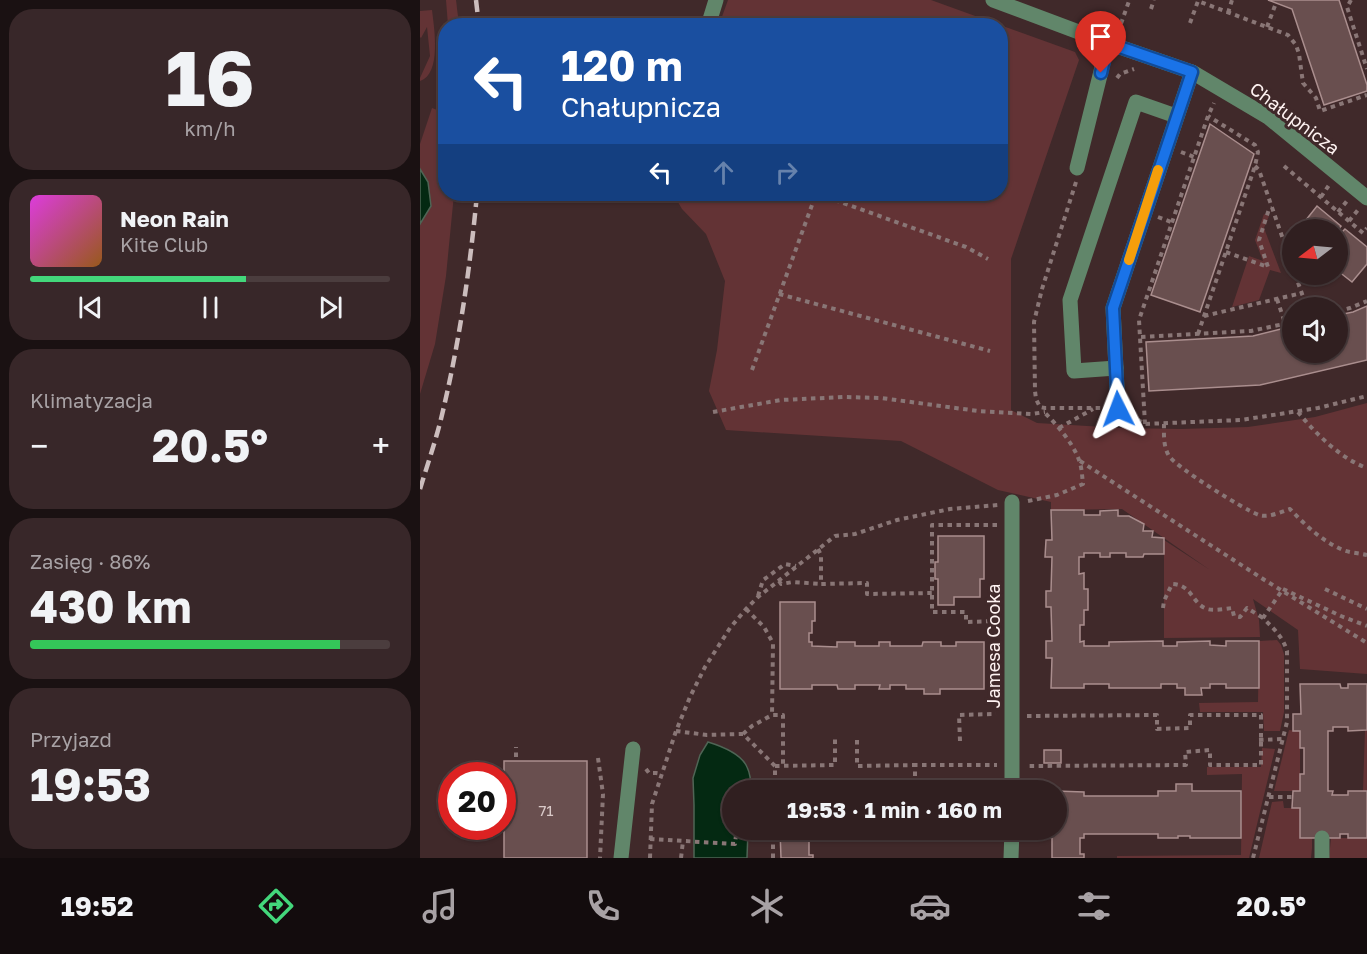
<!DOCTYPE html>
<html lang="pl">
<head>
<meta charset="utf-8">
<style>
  body { margin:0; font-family:"Golos Text",sans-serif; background:#382729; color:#f1f3f6; height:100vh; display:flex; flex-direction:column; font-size:22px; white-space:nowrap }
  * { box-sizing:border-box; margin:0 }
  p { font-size:20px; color:#a8a2a5 }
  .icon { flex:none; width:33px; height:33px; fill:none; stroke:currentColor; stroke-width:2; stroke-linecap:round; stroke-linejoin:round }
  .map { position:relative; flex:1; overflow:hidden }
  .details { display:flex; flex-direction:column; gap:9px; padding:9px; background:#1a1112; width:420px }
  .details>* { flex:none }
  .banner { position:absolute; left:18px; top:18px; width:570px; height:183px; border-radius:24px; box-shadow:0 2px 4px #0004,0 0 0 2px #4b3d3e; background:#1a4fa0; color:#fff; overflow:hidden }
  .needle { width:39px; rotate:254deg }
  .tools { position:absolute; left:862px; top:219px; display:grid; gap:12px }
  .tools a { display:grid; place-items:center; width:66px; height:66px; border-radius:50%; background:#301f20; box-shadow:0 2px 4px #0004,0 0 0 2px #4b3d3e; font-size:30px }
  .speed { position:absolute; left:18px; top:762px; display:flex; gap:12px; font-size:30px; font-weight:700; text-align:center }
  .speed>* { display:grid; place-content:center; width:78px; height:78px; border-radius:50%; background:#301f20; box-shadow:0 2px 4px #0004,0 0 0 2px #4b3d3e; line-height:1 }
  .speed .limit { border:9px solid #d22; background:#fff; color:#111 }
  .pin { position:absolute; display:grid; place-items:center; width:51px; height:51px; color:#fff; margin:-62px -26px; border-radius:50% 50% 50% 0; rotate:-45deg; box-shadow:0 0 6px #0007 }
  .pin .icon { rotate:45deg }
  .me { position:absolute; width:66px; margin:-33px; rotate:357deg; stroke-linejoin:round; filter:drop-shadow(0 0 4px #0008) }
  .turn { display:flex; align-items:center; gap:21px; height:126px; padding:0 24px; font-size:27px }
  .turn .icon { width:78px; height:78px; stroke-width:2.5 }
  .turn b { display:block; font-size:42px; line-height:51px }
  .lanes { display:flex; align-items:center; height:57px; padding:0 24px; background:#0003; justify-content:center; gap:30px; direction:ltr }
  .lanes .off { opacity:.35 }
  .big { font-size:45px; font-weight:700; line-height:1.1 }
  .details .tile { flex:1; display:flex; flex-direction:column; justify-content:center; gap:9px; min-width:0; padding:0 21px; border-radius:24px; background:#382729 }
  .details .dial { align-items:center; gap:0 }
  .dial b { font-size:78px; line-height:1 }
  .song { display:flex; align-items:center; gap:18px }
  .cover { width:72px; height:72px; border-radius:9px; background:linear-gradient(135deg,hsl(300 70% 55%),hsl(30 70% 35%)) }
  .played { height:6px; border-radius:3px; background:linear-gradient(90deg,#43d77b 60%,#4b3d3e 60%) }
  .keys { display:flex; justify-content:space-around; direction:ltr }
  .heat { display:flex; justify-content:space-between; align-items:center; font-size:33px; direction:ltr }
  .charge { height:9px; border-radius:4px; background:linear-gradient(90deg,#34c759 86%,#4b3d3e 0) }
  .trip { position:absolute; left:302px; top:780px; width:345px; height:60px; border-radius:30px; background:#301f20; box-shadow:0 2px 4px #0004,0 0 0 2px #4b3d3e; font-weight:700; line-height:60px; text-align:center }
  .dock { display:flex; height:96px; justify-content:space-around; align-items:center; background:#130c0d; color:#a8a2a5 }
  .dock .icon { width:42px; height:42px }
  .dock .current { color:#43d77b }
  .dock b { font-size:27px; color:#f1f3f6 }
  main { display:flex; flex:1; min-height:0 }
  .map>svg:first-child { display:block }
  .green { fill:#633335 }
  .water { fill:#042912; stroke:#4f6555; stroke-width:1.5 }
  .building { fill:#694f4f; stroke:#aa8e8e; stroke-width:1.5 }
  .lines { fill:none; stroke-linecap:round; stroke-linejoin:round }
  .path { stroke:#897676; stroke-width:4; stroke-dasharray:4.5 4.5; stroke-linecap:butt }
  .minor { stroke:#61866a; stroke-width:15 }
  .rail { stroke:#ccbdbd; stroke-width:4.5; stroke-dasharray:12 6; stroke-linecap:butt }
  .route-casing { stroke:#114b97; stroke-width:15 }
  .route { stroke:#1a73e8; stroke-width:10 }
  .slow { stroke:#f59e0b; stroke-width:10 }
  .labels { text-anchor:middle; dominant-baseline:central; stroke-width:6; stroke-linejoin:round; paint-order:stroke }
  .number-label { font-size:15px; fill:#d9c9c8 }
  .street-label { font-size:18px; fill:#fef2f1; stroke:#40292a }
</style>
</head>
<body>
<main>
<section class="details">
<div class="tile dial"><b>16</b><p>km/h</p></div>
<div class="tile">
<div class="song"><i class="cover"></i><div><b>Neon Rain</b><p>Kite Club</p></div></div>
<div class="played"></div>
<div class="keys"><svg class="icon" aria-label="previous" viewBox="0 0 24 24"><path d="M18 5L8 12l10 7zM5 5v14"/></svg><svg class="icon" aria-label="pause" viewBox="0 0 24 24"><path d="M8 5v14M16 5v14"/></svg><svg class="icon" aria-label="next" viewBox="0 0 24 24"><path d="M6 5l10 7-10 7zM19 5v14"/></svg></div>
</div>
<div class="tile"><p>Klimatyzacja</p>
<div class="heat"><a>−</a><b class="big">20.5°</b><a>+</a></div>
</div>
<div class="tile"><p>Zasięg · 86%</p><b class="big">430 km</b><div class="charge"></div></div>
<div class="tile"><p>Przyjazd</p><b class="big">19:53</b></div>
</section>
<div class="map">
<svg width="947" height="858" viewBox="0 0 947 858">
  <rect width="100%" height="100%" fill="#40292a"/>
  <g class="green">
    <path d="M26 0H36L39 25H28Z"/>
    <path d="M308 0H511L655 52 659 60 591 259V410L617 423 701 428 761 429 828 427 895 417 947 403V674L880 669 878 630 833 599 839 620 840 637 744 638V540L790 570 702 509 631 510V502L578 490 481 441 306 430 289 391 297 350 305 281 286 234 262 209 255 197 249 194H580V26L299 25Z"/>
    <path d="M12 10C14 27 22 74 0 81V78L10 56 7 27 1 38 0 37V11Z"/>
    <path d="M12 108 25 113 26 194H34L26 276 15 344 0 394V224L11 206 8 182 0 169V144Z"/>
    <path d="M844 214 849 216 844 228 861 273 850 270 839 300 812 307 829 256 843 261 835 240Z"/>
    <path d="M857 640 861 645 864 654V712L860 731H844L843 712H780L779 703 838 702 839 641Z"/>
    <path d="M869 730 880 731V791H854Z"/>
    <path d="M945 730H947V791H943Z"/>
    <path d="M842 748 855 749 829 858H697V856L821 855 822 774 787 775V767H841Z"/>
    <path d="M863 801 864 808H880V838H892V848L891 858H839L852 802Z"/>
    <path d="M911 838H947V858H909Z"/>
  </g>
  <g class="water">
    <path d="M0 169 8 182 11 206 0 224Z"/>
    <path d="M288 742C301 746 321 753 327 767 330 773 331 784 331 790H312V830H328L327 858H274V805L273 778 280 755Z"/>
  </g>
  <g class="building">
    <path d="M848 0H919L947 85V91L904 105 872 9Z"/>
    <path d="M790 124 834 154 780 312 731 295Z"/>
    <path d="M897 206 921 226 918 230H883L882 225Z"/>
    <path d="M925 229 947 247V264L932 282 918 271V231L921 233Z"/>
    <path d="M947 306V360L840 385 729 391 726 342 833 336 873 326V352H918V315L933 312Z"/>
    <path d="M631 510H664V515H680V511L698 510V516H709L724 524 723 531H733L732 537 744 538V554H724L723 557H706V553H690V557H680V553H664V557H659V574L664 573V589H668V610H664V625H660V642L664 641V646H689V642L743 641V646H757V642L790 641V645L806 646V641H839V688H806V684H790V688H781L782 695H765V688H757V684H741V688H689V684H664V688H631L632 658H626V641H632L631 607H626V591H631L632 557H625L626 540H632Z"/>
    <path d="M518 536H564V579H560V597H534V605H518V579H515V562H518Z"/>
    <path d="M360 602H395V621H392V633H389V642H392V646L417 647V642H435V646H459V642H470V646H502L503 642H521V646H536V642H564V689H520V694H504V689H486V685H470V689H459L460 685H435V689H418L417 685H392V689H360Z"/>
    <path d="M880 684H920L921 688H928V684H947V730L928 731V727H913V731H908V791H913L912 795H928V791H947V838H928V834H920V838H880V808H872L873 791H880V774H884V748H880V731H873V714H881Z"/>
    <rect x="624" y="750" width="17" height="13"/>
    <rect x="84" y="761" width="83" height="97"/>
    <path d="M756 784H772V791H821V838H770V836H758V838H738V834H664V838H660V854H664V858H632V838H626V830H636V791L664 792V796H738V791H756Z"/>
    <path d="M360 830H564V838H502V841H486V834H470V838H435V834H419V838H409V834H393V839L389 838V855H393V858H361Z"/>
  </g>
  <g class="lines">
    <g class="path">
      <path d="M931 0 927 7 947 69"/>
      <path d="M731 9 734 0"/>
      <path d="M808 13 812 0"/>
      <path d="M770 23 778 1 868 35 876 45 879 54 883 83 896 98 900 111 947 95"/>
      <path d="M847 27 856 3"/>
      <path d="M698 32 709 1"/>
      <path d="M697 78 700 74 714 69"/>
      <path d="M761 152 774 157"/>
      <path d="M835 166 839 170 873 268"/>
      <path d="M864 166 943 233 947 228"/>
      <path d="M656 182 622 289 614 322 615 391 616 399 620 407 625 408H683"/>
      <path d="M398 194 546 247 568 259"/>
      <path d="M901 197 909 185"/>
      <path d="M918 212 927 201"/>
      <path d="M738 217 751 222"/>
      <path d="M929 221 938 210"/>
      <path d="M806 252 848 267 839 240 849 209 852 208"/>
      <path d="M875 274 887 308"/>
      <path d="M359 294 570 351"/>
      <path d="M857 299 865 323"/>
      <path d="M918 311 930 308 947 301"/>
      <path d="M784 316 882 293"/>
      <path d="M778 334 835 166 838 152 835 145 788 116"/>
      <path d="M721 337 831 331 873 322"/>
      <path d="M332 370 396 194"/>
      <path d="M293 412 361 400 424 397 461 398 558 411 612 414 625 412"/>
      <path d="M878 412C895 433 921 459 947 468"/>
      <path d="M710 415 725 424 821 420 898 408 947 396"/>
      <path d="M725 424 719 320 788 116 794 103"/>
      <path d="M744 424C744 434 743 446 749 456 757 468 823 509 839 515 848 518 861 512 870 509 886 526 902 541 923 550 931 553 939 553 947 555"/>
      <path d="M639 428 673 409"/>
      <path d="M660 461 843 579 947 643"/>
      <path d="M608 501 637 495 663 484C662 476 662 468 659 460 653 443 637 425 625 413"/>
      <path d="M577 525H512V612H546V622L577 621"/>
      <path d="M398 549 401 555V584L447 583V594L512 593"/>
      <path d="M359 581 361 584 373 582 401 584"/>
      <path d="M863 589 921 616 947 626"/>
      <path d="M905 589 947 609"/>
      <path d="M338 596 343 580 346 578 365 564 376 566"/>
      <path d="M743 608 744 601 752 584C773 585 771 603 787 609 794 611 804 609 812 608L814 616 820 617 827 608 843 618"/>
      <path d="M326 609 344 627 353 643 352 715H363V765"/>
      <path d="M607 716 737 715V729L770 728V715H841V765H790V750L765 752 766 765 608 766"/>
      <path d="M256 731 287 735 323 734 355 766V790"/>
      <path d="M323 734 332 726 352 715"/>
      <path d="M437 740V766L495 765"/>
      <path d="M839 740 863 739"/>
      <path d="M540 741 539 715 576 714"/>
      <path d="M96 757V747"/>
      <path d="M178 758 183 794 180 858"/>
      <path d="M355 766 415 765V739"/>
      <path d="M226 769 229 773H236L242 774"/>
      <path d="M495 785V765H577"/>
      <path d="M849 797H872"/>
      <path d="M230 839 315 844 316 835H353"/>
      <path d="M230 858 232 804 256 731 270 697 285 667 310 628 326 609 338 597 415 536 435 534 477 520 530 509 578 505"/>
      <path d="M261 858 263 841"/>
      <path d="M353 858V830"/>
      <path d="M833 858 867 722V651C863 637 854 629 843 618L863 589"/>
    </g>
    <g class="minor">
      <path d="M573 0 688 43 772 72 848 117 947 198"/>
      <path d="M288 26 296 0"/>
      <path d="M657 168 688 43"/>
      <path d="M696 368 654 371 650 300 716 102 756 116"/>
      <path d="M698 409 693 308 772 72"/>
      <path d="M592 502V790"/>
      <path d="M902 838V858"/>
      <path d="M201 858 213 749"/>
      <path d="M591 858 592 830"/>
    </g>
    <g class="rail">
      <path d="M56 0 59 26"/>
      <path d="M0 489C7 466 15 443 21 419 39 345 50 269 57 194"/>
    </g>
  </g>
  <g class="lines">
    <g class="route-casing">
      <path id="route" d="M681 73 688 43 772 72 693 308 698 409"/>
    </g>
    <use href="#route" class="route"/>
    <path class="slow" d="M709 260 738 170"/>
  </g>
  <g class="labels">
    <g class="number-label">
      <text x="126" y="810">71</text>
    </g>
    <g class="street-label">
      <text transform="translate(875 118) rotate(37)">Chałupnicza</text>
      <text transform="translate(573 646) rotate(-90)">Jamesa Cooka</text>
    </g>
  </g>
</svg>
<div class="tools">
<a><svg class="needle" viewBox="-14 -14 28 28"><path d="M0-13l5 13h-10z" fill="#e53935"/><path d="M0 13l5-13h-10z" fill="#a8a2a5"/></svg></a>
<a><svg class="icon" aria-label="sound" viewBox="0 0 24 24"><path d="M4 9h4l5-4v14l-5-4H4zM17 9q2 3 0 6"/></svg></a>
</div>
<div class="speed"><div class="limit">20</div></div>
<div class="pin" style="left:681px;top:73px;background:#d93025"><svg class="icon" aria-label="arrive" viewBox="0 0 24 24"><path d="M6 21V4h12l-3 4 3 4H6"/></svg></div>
<svg class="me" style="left:698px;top:409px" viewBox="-20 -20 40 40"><path d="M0-17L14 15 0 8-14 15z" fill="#1a73e8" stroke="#fff" stroke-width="4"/></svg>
<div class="trip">19:53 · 1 min · 160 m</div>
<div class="banner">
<div class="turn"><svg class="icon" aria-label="left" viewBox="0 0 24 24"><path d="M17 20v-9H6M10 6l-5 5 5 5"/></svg><div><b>120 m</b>Chałupnicza</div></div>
<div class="lanes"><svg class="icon" aria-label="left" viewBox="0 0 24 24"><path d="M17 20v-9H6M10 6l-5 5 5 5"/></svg><svg class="icon off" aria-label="ahead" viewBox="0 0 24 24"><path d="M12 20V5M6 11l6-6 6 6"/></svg><svg class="icon off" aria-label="right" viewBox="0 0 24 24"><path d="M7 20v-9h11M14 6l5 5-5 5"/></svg></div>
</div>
</div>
</main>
<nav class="dock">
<b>19:52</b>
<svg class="icon current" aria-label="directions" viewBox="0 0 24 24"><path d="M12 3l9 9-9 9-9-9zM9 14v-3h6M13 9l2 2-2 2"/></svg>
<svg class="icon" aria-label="music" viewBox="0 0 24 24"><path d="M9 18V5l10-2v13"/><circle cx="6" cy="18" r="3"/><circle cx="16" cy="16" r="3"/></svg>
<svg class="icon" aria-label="phone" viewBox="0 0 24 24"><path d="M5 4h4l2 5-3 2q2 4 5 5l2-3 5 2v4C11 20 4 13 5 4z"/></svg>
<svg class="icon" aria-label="climate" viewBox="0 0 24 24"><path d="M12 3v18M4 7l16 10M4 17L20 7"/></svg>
<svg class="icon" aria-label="car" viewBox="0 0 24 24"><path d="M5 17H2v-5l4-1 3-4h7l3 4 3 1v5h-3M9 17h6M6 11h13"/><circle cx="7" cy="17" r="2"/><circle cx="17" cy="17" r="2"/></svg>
<svg class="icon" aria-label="filters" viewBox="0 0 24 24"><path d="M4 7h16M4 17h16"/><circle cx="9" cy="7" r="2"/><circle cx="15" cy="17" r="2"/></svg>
<b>20.5°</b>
</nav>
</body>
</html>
